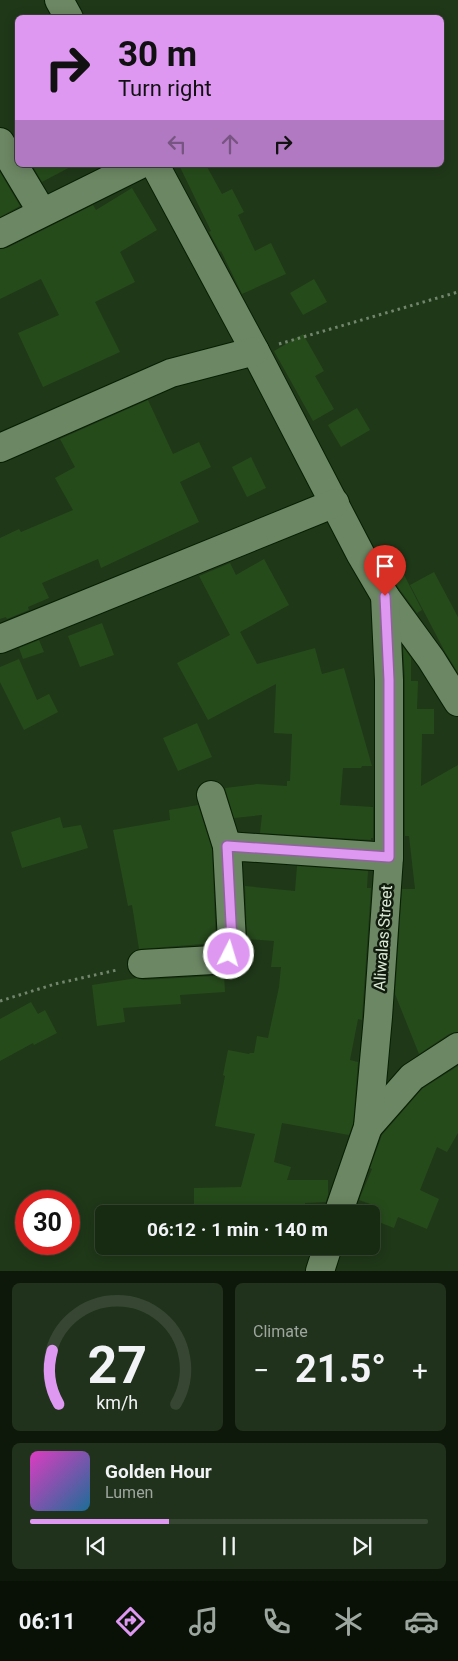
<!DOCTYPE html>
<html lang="en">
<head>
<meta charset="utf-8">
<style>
  body { margin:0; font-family:Roboto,sans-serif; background:#20321b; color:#f1f3f6; height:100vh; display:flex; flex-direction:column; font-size:19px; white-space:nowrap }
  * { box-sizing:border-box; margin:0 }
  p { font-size:16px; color:#9ea79f }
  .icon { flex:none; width:28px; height:28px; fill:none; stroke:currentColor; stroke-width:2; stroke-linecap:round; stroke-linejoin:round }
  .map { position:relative; height:1271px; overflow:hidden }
  .sheet { display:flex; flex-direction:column; gap:12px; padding:12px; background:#0d170a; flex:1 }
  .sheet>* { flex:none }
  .guide { position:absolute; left:15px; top:15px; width:429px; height:152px; border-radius:8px; box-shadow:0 2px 12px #0003,0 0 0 1px #364632; background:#de98f2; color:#111; overflow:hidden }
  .speed { position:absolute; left:15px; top:1190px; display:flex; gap:10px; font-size:25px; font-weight:700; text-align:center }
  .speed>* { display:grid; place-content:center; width:65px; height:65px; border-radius:50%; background:#172a12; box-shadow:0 2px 12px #0003,0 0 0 1px #364632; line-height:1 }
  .speed .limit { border:8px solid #d22; background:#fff; color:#111 }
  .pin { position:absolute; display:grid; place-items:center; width:42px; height:42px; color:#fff; margin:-51px -21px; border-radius:50% 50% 50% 0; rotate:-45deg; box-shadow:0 0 5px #0007 }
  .pin .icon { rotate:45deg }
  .me { position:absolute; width:55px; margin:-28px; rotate:5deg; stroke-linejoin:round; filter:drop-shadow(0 0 4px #0008) }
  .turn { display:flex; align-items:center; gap:18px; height:105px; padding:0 20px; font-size:22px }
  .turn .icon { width:65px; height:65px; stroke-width:2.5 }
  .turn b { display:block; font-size:35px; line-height:42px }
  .lanes { display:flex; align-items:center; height:48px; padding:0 20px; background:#0003; justify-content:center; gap:25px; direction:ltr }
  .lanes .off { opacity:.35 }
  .big { font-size:38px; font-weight:700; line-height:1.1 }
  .sheet .card { flex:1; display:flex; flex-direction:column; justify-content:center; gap:8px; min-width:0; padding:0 18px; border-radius:8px; background:#20321b }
  .sheet .dial { align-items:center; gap:0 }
  .dial svg { height:130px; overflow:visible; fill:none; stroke:#364632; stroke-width:7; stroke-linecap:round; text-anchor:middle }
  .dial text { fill:#f1f3f6; stroke:none }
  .song { display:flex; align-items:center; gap:15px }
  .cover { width:60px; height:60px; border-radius:8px; background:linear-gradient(135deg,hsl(310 70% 55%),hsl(200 70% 35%)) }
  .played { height:5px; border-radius:2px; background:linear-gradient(90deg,#de98f2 35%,#364632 35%) }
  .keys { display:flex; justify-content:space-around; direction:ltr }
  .heat { display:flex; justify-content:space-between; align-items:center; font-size:28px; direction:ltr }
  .sheet .tiles { flex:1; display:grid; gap:12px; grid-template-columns:1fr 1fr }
  .card:last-child { grid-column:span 2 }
  .trip { position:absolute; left:95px; top:1205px; width:285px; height:50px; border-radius:8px; background:#172a12; box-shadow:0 2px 12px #0003,0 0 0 1px #364632; font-weight:700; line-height:50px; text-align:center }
  .tabs { display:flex; height:80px; justify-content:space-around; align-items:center; background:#091107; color:#9ea79f }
  .tabs .icon { width:35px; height:35px }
  .tabs .selected { color:#de98f2 }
  .tabs b { font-size:22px; color:#f1f3f6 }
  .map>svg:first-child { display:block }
  .building { fill:#264b1b }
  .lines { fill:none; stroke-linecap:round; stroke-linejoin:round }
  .minor-casing { stroke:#071f02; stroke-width:30 }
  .path { stroke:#72866c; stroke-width:3; stroke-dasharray:2.5 4; stroke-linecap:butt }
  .minor { stroke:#6c8764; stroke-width:28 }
  .route-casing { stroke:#90639d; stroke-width:12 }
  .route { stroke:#de98f2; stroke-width:9 }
  .labels { text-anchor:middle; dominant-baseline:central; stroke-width:5; stroke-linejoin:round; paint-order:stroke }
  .street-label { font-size:16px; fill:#dae9d5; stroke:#111c0e }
</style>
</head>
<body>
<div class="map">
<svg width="458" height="1271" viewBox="0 0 458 1271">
  <rect width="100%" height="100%" fill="#1f3818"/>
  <g class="building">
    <path d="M32 165H74L42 182Z"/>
    <path d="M179 165H206L222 194 232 189 244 212 238 215 255 251 271 243 286 274 242 294 221 251 220 252 209 232 211 231Z"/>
    <path d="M0 172 20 206 0 217Z"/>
    <path d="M132 188 157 230 120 252 135 282 95 302 120 352 43 387 18 333 59 315 41 279 0 299V249L7 248 93 205 96 210Z"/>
    <path d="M314 279 327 302 303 315 290 293Z"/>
    <path d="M303 334 324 371 315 376 334 409 313 421 274 351Z"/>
    <path d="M148 400 173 454 199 442 211 467 180 482 199 522 101 568 98 559 42 583 49 598 28 607 29 610 7 619 6 617 0 619V538L19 529 21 532 73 510 55 478 75 467 60 439Z"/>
    <path d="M357 408 370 430 341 447 328 425Z"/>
    <path d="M251 457 266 488 247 497 232 467Z"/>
    <path d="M264 559 289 605 240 632 257 664 315 648 322 674 344 668 372 766H362L361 768H343L340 805 373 807V838H371V840L260 833 262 815 234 818 225 788 257 784 287 786V781H290L292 734 274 733 276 684 208 720 177 663 230 635 199 576 230 563 236 575Z"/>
    <path d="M396 559 422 610 417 613 398 587 385 564Z"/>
    <path d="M434 572 458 617V673L444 650 410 585Z"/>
    <path d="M102 623 114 655 80 667 68 636Z"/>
    <path d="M39 640 44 652 23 659 19 648Z"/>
    <path d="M403 647 411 658V681H418L417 709H434V734H422L421 786 458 765V1032L449 1034 419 1054 395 994 402 889H415L409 836H405V680Z"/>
    <path d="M19 659 37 700 49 694 58 712 24 730 0 682V667Z"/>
    <path d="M197 723 212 757 178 771 163 738Z"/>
    <path d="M198 805 212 849 216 943 139 949 132 905 128 906 113 830 170 820 169 810Z"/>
    <path d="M60 817 63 828 81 825 88 848 22 868 11 832Z"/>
    <path d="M297 866 368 871 367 888H371L362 1018V1020L358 1019 350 1060 358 1062 353 1124 349 1135 282 1123 274 1162 291 1167 287 1180H328V1195L326 1202 305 1203V1214H218V1212H194V1188L241 1187 255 1134 215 1126 225 1076 223 1075 228 1050 249 1054 250 1053H254L257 1036 268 1038 279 987 281 967H271L274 941 247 939 245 886 295 891Z"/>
    <path d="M224 974 225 992 180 995 181 1004 123 1008 125 1022 97 1026 92 985 137 978 143 980 214 976Z"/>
    <path d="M31 1002 38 1014 45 1010 57 1033 34 1045 33 1043 0 1061V1019Z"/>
    <path d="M458 1066V1133L447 1152 437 1147 420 1190 439 1199 427 1229 398 1217 394 1228 371 1219V1214H369L373 1205 359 1200 372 1169 370 1168 382 1135 422 1089Z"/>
  </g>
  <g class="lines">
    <g class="minor-casing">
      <g id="minor">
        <path d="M59 0 69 18"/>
        <path d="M0 142 42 212"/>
        <path d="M155 165 255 351 361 555 385 596 431 659 458 702"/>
        <path d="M0 234 139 165"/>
        <path d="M0 448 171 373 255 351"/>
        <path d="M0 639 335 503"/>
        <path d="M211 795 227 846"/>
        <path d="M142 964 213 960 222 958 229 954 232 942 227 846 389 857"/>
        <path d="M368 1127 412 1077 458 1047"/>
        <path d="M338 1214 368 1127 378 1017 389 857V680L385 596"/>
        <path d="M320 1271 328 1246"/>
      </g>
    </g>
    <g class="path">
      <path d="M279 344 458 292"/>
      <path d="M0 1001 55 984 117 970"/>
    </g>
    <use href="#minor" class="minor"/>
  </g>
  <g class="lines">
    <g class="route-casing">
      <path id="route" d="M229 954 232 942 227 846 389 857V680L385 596"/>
    </g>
    <use href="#route" class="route"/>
  </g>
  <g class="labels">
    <g class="street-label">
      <text transform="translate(383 938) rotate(-86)">Aliwalas Street</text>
    </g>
  </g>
</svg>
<div class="speed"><div class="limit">30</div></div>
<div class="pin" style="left:385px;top:596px;background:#d93025"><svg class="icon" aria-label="arrive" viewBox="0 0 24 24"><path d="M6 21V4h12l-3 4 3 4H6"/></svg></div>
<svg class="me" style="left:229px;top:954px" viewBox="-20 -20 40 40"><circle r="17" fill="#de98f2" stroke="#fff" stroke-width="3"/><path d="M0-11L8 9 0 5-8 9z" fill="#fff"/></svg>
<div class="trip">06:12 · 1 min · 140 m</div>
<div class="guide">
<div class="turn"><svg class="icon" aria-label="right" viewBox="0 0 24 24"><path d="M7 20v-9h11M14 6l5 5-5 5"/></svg><div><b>30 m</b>Turn right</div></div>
<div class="lanes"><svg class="icon off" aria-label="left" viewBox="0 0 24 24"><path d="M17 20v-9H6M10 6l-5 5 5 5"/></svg><svg class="icon off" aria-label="ahead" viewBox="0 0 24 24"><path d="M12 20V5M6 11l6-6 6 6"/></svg><svg class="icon" aria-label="right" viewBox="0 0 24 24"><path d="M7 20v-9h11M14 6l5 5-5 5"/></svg></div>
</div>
</div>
<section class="sheet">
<div class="tiles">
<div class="card dial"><svg viewBox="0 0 100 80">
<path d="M14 69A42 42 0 1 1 86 69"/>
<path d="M14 69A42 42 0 0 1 10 36" stroke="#de98f2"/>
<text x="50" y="56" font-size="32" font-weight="700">27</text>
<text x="50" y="72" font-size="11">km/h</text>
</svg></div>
<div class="card"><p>Climate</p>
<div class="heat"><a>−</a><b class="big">21.5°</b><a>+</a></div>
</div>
<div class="card">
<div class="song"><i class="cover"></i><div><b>Golden Hour</b><p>Lumen</p></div></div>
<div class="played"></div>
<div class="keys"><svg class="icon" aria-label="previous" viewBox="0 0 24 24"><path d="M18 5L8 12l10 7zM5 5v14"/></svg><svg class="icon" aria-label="pause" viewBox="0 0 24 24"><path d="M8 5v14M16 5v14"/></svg><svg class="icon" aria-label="next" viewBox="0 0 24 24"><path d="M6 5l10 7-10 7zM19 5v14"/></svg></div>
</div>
</div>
</section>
<nav class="tabs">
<b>06:11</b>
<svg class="icon selected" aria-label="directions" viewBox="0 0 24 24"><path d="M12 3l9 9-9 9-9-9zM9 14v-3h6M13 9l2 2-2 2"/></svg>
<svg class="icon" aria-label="music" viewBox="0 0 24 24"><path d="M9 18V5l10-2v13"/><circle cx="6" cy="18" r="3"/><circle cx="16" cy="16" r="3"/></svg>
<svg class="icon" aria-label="phone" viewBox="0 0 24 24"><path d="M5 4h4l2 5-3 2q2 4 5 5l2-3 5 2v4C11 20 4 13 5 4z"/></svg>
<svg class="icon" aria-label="climate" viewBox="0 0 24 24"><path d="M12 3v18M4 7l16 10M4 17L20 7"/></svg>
<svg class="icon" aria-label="car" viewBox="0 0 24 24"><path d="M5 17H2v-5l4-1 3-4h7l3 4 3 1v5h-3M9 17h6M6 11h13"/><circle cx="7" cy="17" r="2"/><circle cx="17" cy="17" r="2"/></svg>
</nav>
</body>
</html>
